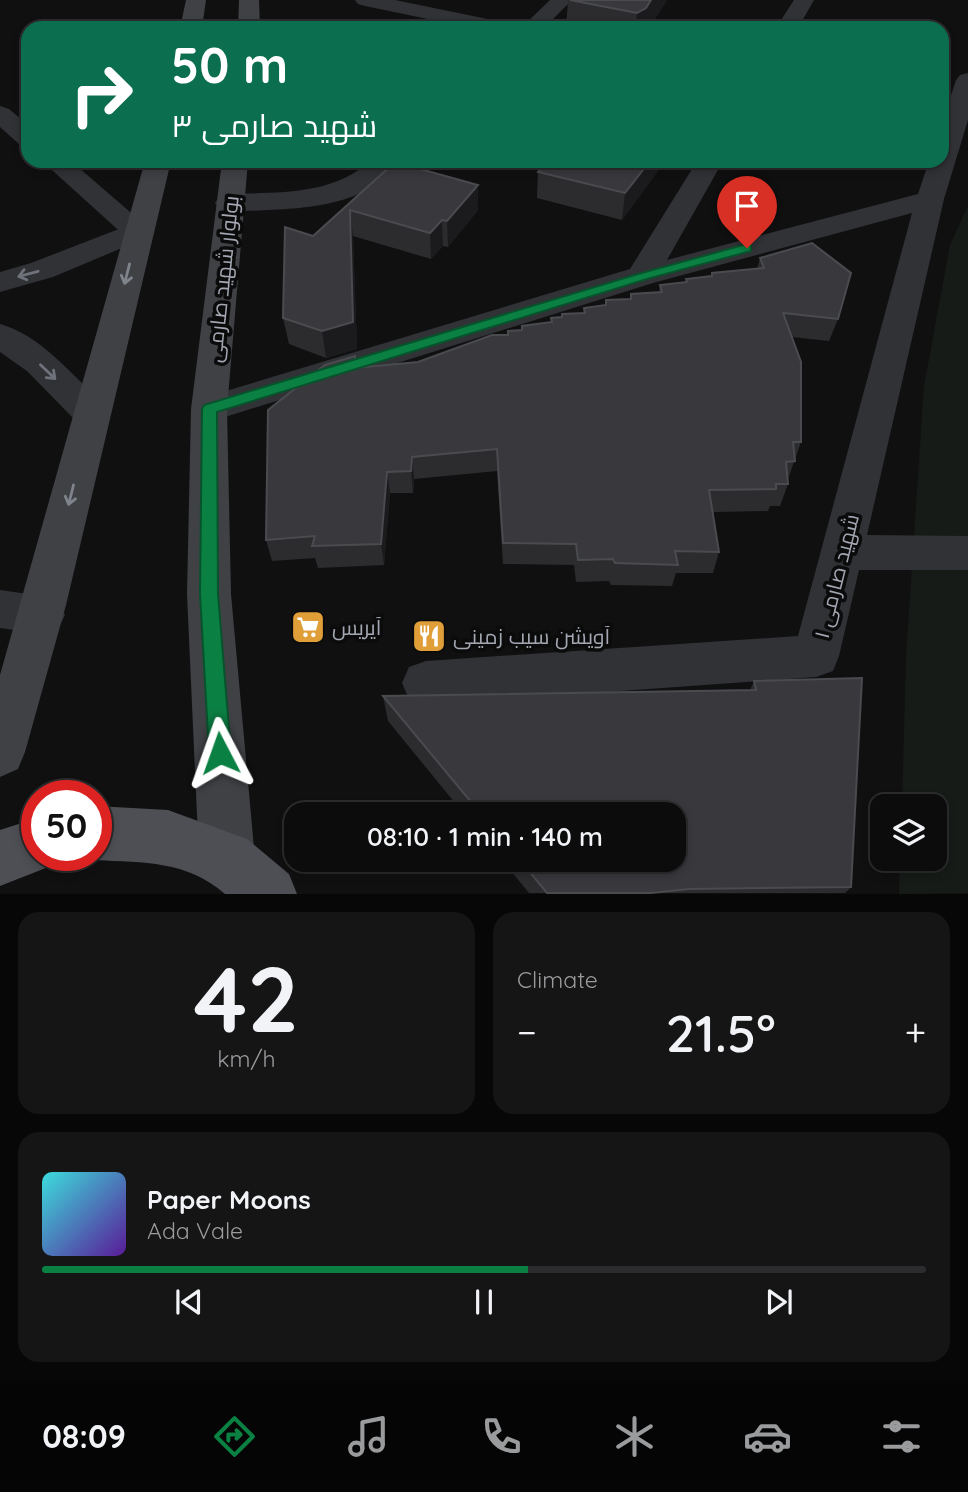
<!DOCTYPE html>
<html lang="en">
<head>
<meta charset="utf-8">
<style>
  body { margin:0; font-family:Quicksand,Cairo,sans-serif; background:#151516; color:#f1f3f6; height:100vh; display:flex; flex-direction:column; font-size:26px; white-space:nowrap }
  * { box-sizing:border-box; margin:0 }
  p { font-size:23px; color:#9a9b9d }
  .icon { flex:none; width:38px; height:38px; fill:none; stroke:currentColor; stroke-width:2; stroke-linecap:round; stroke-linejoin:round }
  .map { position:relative; height:894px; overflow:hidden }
  .details { display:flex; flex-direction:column; gap:18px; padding:18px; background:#070707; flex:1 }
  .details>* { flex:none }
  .top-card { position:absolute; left:21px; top:21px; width:928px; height:147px; border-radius:21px; box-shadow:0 4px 10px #0003,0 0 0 2px #2c2c2e; background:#0b6e4f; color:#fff; overflow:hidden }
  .tools { position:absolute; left:870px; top:794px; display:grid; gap:14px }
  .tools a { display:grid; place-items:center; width:77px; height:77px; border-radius:14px; background:#0c0c0d; box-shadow:0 4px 10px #0003,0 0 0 2px #2c2c2e; font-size:35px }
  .speed { position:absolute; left:21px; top:780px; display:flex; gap:14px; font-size:35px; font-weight:700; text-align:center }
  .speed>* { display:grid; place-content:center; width:91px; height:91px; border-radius:50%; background:#0c0c0d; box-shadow:0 4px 10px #0003,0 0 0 2px #2c2c2e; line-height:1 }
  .speed .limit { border:10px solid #d22; background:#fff; color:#111 }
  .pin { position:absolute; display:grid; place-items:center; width:60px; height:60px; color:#fff; margin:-72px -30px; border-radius:50% 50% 50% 0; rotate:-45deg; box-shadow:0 0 7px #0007 }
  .pin .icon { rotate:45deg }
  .me { position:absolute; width:77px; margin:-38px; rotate:356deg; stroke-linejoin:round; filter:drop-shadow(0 0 5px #0008) }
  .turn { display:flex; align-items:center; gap:24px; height:147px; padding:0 35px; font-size:32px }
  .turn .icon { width:91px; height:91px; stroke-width:2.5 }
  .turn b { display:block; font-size:49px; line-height:60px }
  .big { font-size:52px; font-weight:600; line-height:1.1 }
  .details .widget { flex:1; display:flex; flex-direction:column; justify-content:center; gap:10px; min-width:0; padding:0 24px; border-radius:21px; background:#151516 }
  .details .dial { align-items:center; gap:0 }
  .dial b { font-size:91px; line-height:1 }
  .song { display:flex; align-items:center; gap:21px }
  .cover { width:84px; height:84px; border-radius:10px; background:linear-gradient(135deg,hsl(180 70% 55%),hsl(270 70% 35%)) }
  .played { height:7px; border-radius:4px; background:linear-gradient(90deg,#0b8043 55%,#2c2c2e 55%) }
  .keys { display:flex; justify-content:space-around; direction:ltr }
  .heat { display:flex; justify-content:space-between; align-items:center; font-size:38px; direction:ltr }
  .details .tiles { flex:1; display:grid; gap:18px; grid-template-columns:1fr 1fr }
  .widget:last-child { grid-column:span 2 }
  .trip { position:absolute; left:284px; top:802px; width:402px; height:70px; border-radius:21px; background:#0c0c0d; box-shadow:0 4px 10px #0003,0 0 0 2px #2c2c2e; font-weight:600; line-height:70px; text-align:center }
  .menu { display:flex; height:112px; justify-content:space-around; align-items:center; background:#050505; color:#9a9b9d }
  .menu .icon { width:49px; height:49px }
  .menu .selected { color:#0b8043 }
  .menu b { font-size:32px; color:#f1f3f6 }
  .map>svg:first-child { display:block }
  .green { fill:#171b17 }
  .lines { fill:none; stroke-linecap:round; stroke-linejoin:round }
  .minor { fill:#313236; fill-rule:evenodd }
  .tertiary { fill:#313236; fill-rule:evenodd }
  .secondary { fill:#3f4145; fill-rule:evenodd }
  .primary { fill:#4d4f54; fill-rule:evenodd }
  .wall { fill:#2c2c2f }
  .shaded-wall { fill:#1b1b1d }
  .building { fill:#39393d; stroke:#494b4f; stroke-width:2 }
  .oneway { stroke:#6f727a }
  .oneway2 { stroke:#7f838b }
  .route { fill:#0b8043; stroke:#07532c; stroke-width:2 }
  .labels { text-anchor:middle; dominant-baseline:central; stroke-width:7; stroke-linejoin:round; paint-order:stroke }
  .street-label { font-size:21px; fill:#a2a7b1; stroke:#0b0b0c }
  .poi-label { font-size:21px; fill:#a2a7b1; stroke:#0b0b0c; text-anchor:start }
</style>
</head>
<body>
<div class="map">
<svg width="968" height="894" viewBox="0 0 968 894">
  <rect width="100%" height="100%" fill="#101011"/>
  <path class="green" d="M968 206V893L899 894 900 859H934V807H902L906 657 924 386 950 245Z"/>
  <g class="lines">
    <g class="minor">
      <path d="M355 0H395L502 22 510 23 513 28H471L365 6 358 4Z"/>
      <path d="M550 0H572L544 28H521Z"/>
      <path d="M794 0H814L798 28H776Z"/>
      <path d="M968 73V120L944 199 867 535 968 536V570H859L839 656 833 671 816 677 426 705 409 699 402 683 409 667 426 661 798 636 912 213 653 283 209 422 196 418 191 409 196 400 630 269 697 161H723L667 260 918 194 929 161H942V123L956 80 960 75Z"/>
      <path d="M0 106 9 109 28 125V146L19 144 0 127Z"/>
      <path d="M42 161H71L152 231 148 237 137 240 126 237Z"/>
      <path d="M370 161H399C363 214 285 208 229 212L219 209 215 203 219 197 229 194C278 192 331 196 370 161Z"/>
      <path d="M0 590 42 596 58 601 65 615 58 629 42 634 0 628Z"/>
    </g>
    <g class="tertiary">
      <path d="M137 222 148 225 152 231 148 237 53 277 0 292V272L31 263Z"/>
      <path d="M0 324C41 335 74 377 104 405L110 414 104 423 91 427 78 423 27 371 0 352Z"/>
    </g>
    <g class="secondary">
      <path d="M186 0H206L202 28H180Z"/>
      <path d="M239 0H259L260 28H238Z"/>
      <path d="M145 161H171L66 605 25 752 18 769 0 777V675Z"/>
      <path d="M222 161H248L227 409 231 594 255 859 247 879 227 887 207 879 199 859 187 594 191 409Z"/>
    </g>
    <g class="primary">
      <path d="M96 806 168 810 247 839 289 874 297 894H225C186 860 144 863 96 860L86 856H96Z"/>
      <path d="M37 818V856H60L56 864 0 886V830Z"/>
    </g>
  </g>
  <g class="wall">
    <path d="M568 0H667L649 28H566Z"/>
    <path d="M665 161 622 220 537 198 538 172Z"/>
    <path d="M395 162 478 185V210L448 247 443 246 431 259 353 236 357 349 326 358 289 344 283 318 313 236Z"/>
    <path d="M760 258 838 319 829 341 792 337 801 442 788 479V484L780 506H770L768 511 713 512 719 552 713 573H676L672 586 611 585 609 581 576 582 574 565 503 564 497 471 414 479 413 493H390L384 565 318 568 315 558 272 561 266 540 355 356 356 368 418 362 551 322V318L562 317 583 313 584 308 605 306 606 300 630 299 631 294 659 292 660 285 685 282 686 279 757 269Z"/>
    <path d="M754 681 851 887 845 893H529L501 859H674V814H464L388 721 383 696 750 690Z"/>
  </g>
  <g class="shaded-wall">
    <path d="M651 0H667L649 28H635L637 13Z"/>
    <path d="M650 161H665L622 220 625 193Z"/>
    <path d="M478 185V210L448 247 447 221Z"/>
    <path d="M350 210 353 236 357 349 326 358 322 331Z"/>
    <path d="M442 220 443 246 431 259 430 233Z"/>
    <path d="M412 457 414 479 413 493 411 471Z"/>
    <path d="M387 472 390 493 384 565 381 544Z"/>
  </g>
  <g class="building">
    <path d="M570 0H651L646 8 637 13Z"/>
    <path d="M548 161H650L625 193 538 172Z"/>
    <path d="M395 162 478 185 447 221 442 220 430 233 350 210 353 322 322 331 283 318 285 227 313 236Z"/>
    <path d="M812 243 851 273 838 319 783 313 801 362V442H793L795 461 786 462 788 484H776V489L709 490 719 552 675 551 678 565 615 563 613 559 578 560 576 544 503 543 497 449 412 457 411 471 387 472 381 544 312 546 315 536 266 540 268 410 325 365 355 356V368L418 362 492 335H508V331L522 330V326L552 322 551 318 562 317V314L585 313 584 308 606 305V300L631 299V294L662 292 660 285 687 282 686 279 712 276V273L764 268 760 258Z"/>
    <path d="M862 678 851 887 689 889 651 893H547L519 859H674V814H481L383 696 756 690 754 681Z"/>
  </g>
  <defs><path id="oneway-shaft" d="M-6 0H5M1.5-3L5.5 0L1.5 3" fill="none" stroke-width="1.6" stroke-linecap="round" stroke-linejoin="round" transform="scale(1.75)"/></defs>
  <g class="oneway">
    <use href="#oneway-shaft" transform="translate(28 274) rotate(165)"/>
    <use href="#oneway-shaft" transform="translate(48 372) rotate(44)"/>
  </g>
  <g class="oneway2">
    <use href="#oneway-shaft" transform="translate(127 274) rotate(104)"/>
    <use href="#oneway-shaft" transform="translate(71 495) rotate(104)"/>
  </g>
  <path class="route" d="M747 244 751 245V251L647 279 217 412 218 594 231 753 227 761 220 764 213 761 209 753 200 594 202 409 204 405 638 274Z"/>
  <defs>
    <g id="supermarket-square" transform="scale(1.75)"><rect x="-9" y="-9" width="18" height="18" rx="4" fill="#e09e38" stroke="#0b0b0c"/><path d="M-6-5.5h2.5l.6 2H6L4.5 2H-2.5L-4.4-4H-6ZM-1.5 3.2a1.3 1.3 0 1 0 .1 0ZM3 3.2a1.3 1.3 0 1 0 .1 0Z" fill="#fff"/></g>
    <g id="restaurant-square" transform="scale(1.75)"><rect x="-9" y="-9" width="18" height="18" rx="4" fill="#e09e38" stroke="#0b0b0c"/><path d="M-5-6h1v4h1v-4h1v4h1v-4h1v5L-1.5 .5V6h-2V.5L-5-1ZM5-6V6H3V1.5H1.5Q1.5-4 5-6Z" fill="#fff"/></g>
  </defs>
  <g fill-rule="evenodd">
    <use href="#supermarket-square" x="308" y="627"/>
    <use href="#restaurant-square" x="429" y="636"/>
  </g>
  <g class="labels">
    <g class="street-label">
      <text transform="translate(222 279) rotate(-84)">بولوار شهید صارمی</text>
      <text transform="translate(836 576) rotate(-76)">شهید صارمی ۱</text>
    </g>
    <g class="poi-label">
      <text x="332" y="627">آیریس</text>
      <text x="453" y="636">آویشن سیب زمینی</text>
    </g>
  </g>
</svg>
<div class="tools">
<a><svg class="icon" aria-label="layers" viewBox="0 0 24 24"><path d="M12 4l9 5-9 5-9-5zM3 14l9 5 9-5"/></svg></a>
</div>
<div class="speed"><div class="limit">50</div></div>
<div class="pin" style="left:747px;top:248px;background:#d93025"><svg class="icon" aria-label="arrive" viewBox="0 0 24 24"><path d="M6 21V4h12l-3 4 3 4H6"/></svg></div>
<svg class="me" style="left:220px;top:753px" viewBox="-20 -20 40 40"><path d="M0-17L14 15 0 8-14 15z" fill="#0b8043" stroke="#fff" stroke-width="4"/></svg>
<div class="trip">08:10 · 1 min · 140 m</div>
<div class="top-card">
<div class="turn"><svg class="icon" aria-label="right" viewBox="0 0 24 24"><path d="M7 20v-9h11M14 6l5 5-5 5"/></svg><div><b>50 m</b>شهید صارمی ۳</div></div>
</div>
</div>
<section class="details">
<div class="tiles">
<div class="widget dial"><b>42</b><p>km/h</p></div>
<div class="widget"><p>Climate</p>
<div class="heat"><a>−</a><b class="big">21.5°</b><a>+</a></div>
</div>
<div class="widget">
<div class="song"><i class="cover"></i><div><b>Paper Moons</b><p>Ada Vale</p></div></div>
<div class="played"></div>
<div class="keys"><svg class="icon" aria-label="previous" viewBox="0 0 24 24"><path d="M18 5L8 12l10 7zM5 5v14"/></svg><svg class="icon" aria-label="pause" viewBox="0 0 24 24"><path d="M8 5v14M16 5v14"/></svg><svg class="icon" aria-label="next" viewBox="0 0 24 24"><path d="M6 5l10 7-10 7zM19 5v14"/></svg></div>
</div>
</div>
</section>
<nav class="menu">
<b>08:09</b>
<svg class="icon selected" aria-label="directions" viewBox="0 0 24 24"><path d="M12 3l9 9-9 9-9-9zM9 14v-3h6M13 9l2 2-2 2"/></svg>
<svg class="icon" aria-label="music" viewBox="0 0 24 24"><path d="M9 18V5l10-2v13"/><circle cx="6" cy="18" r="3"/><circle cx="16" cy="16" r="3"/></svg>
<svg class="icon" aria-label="phone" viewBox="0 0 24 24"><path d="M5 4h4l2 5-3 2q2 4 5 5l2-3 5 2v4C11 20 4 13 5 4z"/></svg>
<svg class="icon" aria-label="climate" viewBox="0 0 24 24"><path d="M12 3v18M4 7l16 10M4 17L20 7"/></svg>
<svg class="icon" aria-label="car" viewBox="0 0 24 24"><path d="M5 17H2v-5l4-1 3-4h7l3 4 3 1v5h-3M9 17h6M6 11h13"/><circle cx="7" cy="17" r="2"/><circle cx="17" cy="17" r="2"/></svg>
<svg class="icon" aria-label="filters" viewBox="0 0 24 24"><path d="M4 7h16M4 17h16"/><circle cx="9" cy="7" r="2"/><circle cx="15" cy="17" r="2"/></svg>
</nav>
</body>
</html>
